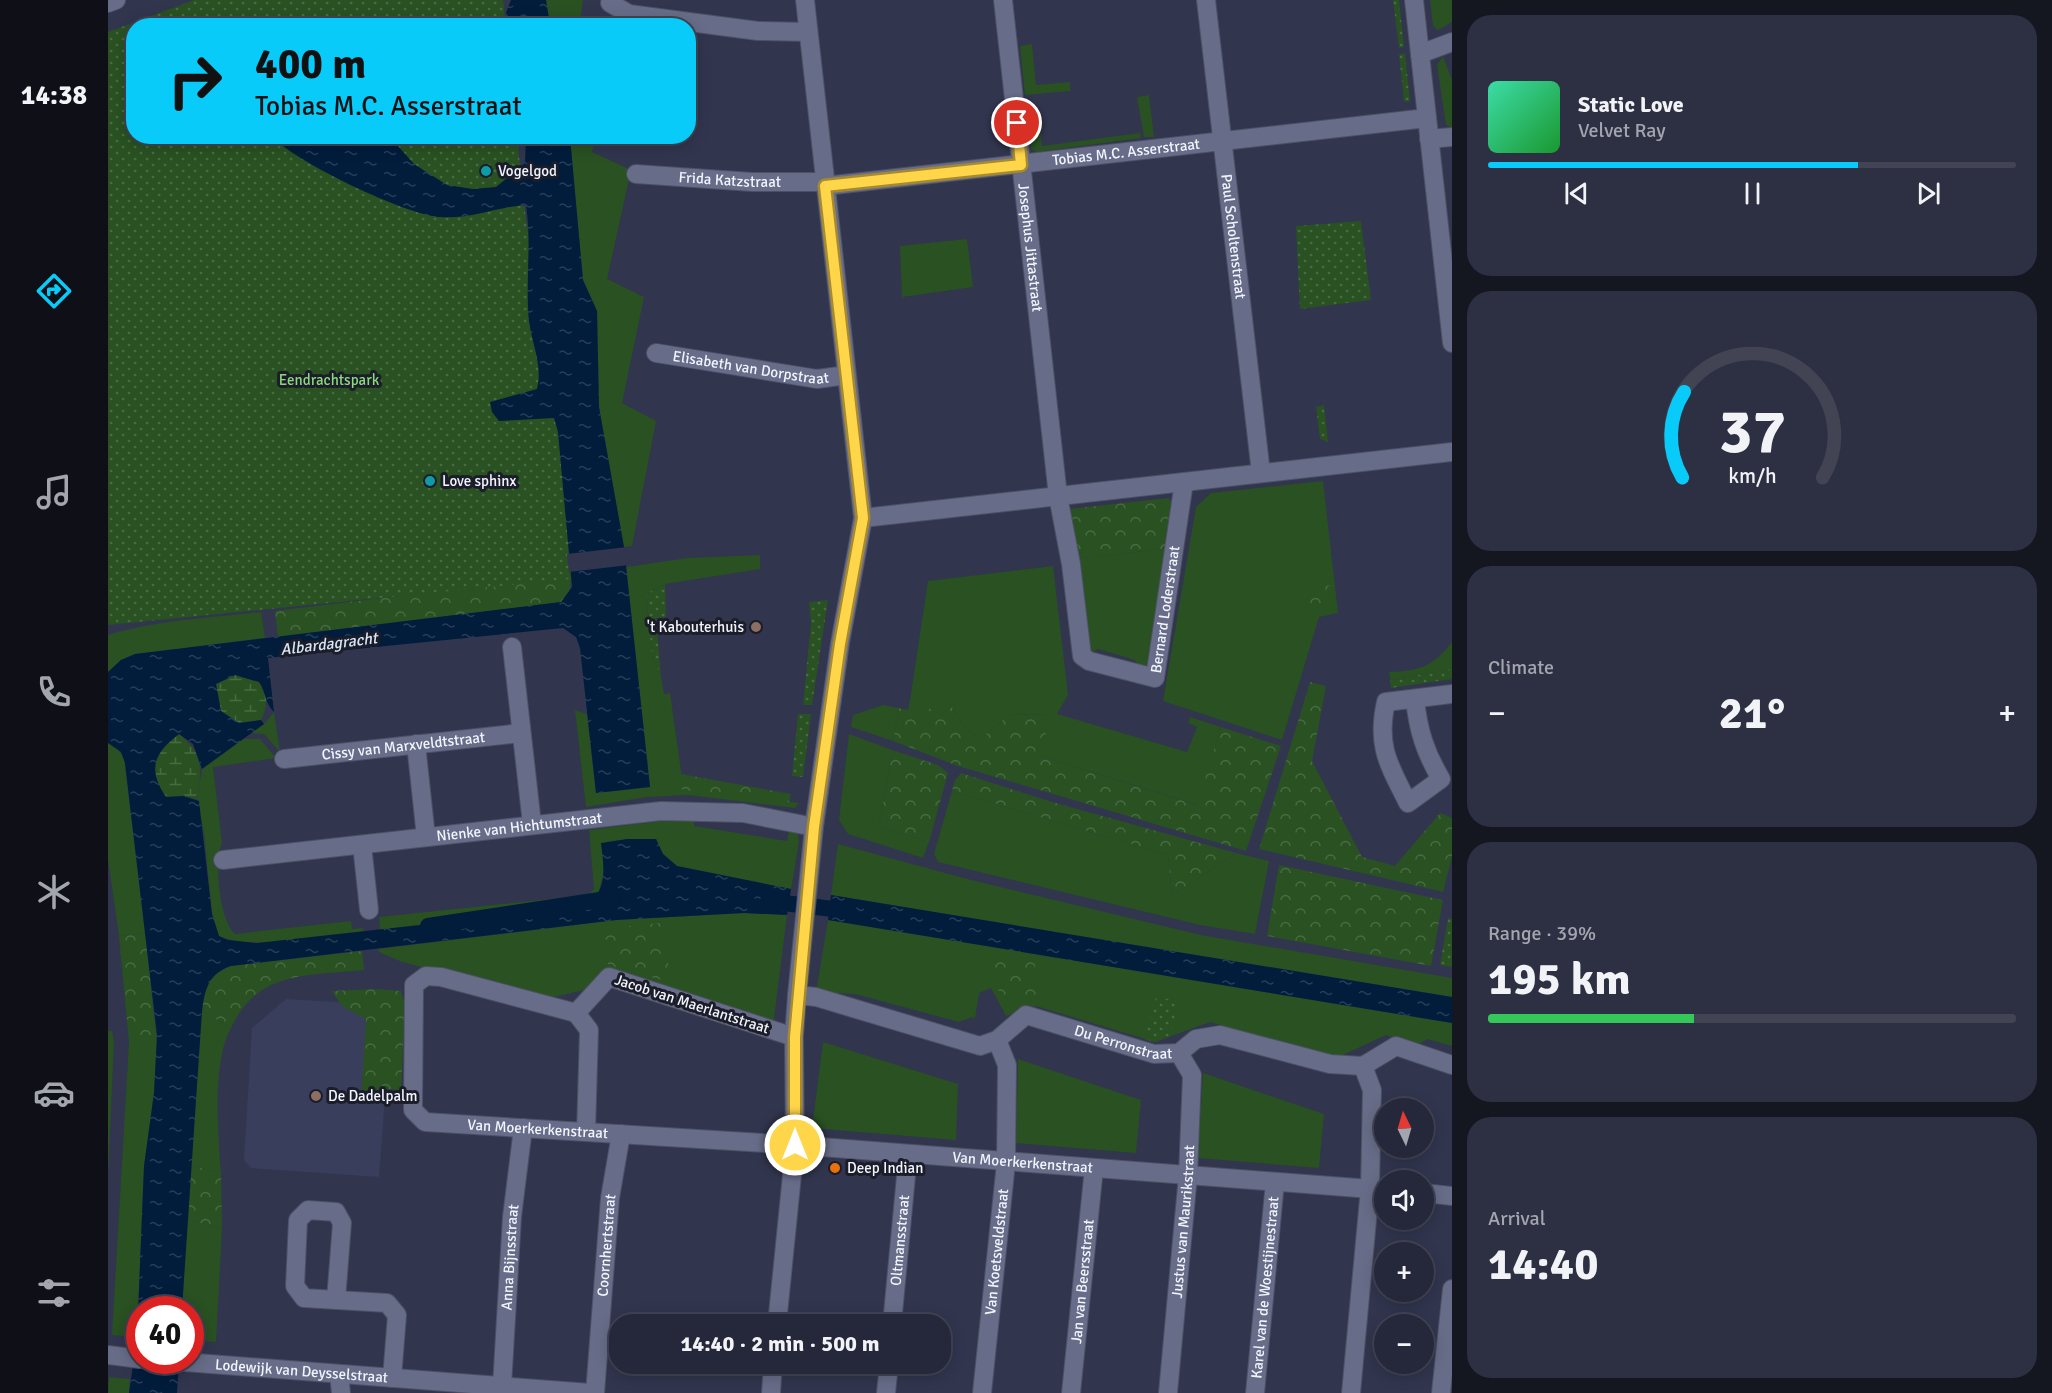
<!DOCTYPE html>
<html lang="en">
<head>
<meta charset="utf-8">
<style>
  body { margin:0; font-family:Signika,sans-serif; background:#2d3042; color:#f1f3f6; height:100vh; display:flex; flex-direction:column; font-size:22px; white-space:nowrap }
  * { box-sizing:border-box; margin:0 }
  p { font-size:20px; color:#a3a6af }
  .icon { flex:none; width:33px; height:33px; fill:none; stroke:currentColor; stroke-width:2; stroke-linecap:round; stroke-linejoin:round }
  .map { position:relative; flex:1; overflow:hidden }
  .side { display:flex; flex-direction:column; gap:15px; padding:15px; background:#141620; width:600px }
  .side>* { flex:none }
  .hud { position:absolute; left:18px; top:18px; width:570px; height:126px; border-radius:24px; box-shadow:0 3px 15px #0003,0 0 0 2px #424454; background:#08cbf9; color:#111; overflow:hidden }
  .needle { width:39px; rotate:355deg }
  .buttons { position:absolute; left:1266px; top:1098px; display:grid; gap:12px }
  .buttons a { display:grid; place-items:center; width:60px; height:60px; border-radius:50%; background:#25283a; box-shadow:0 3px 15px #0003,0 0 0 2px #424454; font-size:30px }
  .speed { position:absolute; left:18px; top:1296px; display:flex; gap:12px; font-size:30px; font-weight:700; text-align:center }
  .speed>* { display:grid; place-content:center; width:78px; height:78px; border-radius:50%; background:#25283a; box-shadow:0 3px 15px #0003,0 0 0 2px #424454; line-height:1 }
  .speed .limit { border:9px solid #d22; background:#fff; color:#111 }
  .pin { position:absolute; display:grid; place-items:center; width:51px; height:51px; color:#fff; margin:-26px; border:3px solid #fff; border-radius:50%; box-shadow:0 2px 6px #0007 }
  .me { position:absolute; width:66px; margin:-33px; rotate:0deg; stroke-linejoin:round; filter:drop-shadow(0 0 4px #0008) }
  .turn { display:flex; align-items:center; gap:21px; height:126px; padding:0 30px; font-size:27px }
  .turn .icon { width:78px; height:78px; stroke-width:2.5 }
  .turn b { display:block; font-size:42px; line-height:51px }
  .big { font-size:45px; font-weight:800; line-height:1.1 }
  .side .widget { flex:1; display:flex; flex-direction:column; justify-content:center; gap:9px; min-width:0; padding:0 21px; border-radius:24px; background:#2d3042 }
  .side .dial { align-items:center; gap:0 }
  .dial svg { height:156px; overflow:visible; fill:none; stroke:#424454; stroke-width:7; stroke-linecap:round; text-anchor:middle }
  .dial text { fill:#f1f3f6; stroke:none }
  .song { display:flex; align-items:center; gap:18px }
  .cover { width:72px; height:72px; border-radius:9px; background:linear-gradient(135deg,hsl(160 70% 55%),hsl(130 70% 35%)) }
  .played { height:6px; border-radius:3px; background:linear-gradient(90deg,#08cbf9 70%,#424454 70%) }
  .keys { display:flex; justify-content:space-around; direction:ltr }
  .heat { display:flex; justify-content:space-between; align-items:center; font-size:33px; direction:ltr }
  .charge { height:9px; border-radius:4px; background:linear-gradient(90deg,#34c759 39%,#424454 0) }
  .trip { position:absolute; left:501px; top:1314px; width:342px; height:60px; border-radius:24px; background:#25283a; box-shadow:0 3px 15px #0003,0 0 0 2px #424454; font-weight:800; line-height:60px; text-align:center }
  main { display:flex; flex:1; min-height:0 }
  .tab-bar { display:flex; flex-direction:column; width:108px; justify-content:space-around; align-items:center; background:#0f1017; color:#a3a6af }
  .tab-bar .icon { width:42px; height:42px }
  .tab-bar .selected { color:#08cbf9 }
  .tab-bar b { font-size:27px; color:#f1f3f6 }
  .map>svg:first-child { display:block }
  .built { fill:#393e5c }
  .grass { fill:#295122 }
  .forest { fill:url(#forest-crowns) }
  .wetland { fill:url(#wetland-marsh) }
  .park { fill:url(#park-dots) }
  .water { fill:url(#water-ripples) }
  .pier { fill:#31354e }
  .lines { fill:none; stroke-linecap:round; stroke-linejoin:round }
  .canal { stroke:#021c3c; stroke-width:16 }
  .minor-casing { stroke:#4d5064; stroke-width:20 }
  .minor { stroke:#676c88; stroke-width:18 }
  .route-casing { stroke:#a68a30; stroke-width:15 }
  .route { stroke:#ffd54a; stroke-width:10 }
  .culture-dot { fill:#0f9aa8; stroke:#1b1d29; stroke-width:2 }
  .education-dot { fill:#8d6e63; stroke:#1b1d29; stroke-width:2 }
  .food-dot { fill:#e8710a; stroke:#1b1d29; stroke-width:2 }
  .labels { text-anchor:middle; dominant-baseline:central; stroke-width:6; stroke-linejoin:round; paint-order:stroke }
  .street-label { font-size:15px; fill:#f2f4fe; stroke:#1b1d29 }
  .poi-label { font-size:15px; fill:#f2f4fe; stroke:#1b1d29; text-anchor:start }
  .park-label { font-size:15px; fill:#8bda7e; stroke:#1b1d29 }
  .water-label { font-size:16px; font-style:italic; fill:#d8e6f8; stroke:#1b1d29 }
</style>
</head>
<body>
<main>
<nav class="tab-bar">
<b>14:38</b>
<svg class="icon selected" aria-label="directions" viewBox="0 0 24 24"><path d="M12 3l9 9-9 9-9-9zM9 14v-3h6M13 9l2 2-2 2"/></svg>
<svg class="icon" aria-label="music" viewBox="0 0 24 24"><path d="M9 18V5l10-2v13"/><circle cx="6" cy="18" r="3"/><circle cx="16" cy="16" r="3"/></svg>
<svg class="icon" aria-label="phone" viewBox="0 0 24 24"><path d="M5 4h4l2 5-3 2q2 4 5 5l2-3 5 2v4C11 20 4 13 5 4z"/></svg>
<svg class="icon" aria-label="climate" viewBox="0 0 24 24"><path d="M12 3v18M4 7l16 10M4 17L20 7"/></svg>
<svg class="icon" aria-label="car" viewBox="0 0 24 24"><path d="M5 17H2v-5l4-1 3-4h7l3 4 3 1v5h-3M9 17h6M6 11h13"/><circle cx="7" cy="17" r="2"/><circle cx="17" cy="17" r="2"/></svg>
<svg class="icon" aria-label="filters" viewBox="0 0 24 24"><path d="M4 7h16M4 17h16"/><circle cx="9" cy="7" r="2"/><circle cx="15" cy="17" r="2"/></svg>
</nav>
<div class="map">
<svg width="1344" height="1393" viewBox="0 0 1344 1393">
  <defs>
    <pattern id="forest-crowns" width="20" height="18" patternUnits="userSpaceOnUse" patternTransform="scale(1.5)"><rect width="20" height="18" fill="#295122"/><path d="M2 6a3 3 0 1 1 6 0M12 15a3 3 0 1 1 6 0" fill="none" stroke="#486b43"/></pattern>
    <pattern id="wetland-marsh" width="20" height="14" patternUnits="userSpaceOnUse" patternTransform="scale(1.5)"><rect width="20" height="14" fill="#295122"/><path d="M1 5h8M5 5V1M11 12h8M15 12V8" fill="none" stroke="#486b43"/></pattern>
    <pattern id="park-dots" width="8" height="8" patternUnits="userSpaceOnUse" patternTransform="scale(1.5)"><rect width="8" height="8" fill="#295122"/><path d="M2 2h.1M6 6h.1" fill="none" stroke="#486b43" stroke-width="1.8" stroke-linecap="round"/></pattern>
    <pattern id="water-ripples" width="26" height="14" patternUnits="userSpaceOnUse" patternTransform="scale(1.5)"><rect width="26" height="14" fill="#021c3c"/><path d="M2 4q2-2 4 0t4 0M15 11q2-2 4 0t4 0" fill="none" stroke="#273e59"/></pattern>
  </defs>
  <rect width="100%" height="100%" fill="#31354e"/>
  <path class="built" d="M178 999 262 1004 282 1031 271 1177 143 1168 136 1160 144 1028Z"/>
  <g class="grass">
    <path d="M438 0H475L472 21 481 25H442Z"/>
    <path d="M1322 0H1344V22L1330 30 1325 26Z"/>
    <path d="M924 44 928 85 962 82V91L917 95 912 46Z"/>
    <path d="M1335 56 1344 80V128L1338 125 1329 65Z"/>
    <path d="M1041 95 1046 137H1036L1029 97Z"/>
    <path d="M930 109 934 146 1032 133 1033 138 928 152 923 149 919 110Z"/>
    <path d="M462 137H487L484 152 523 170 499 279 536 297 514 403 548 421 524 546 516 547 491 407 489 311 475 280Z"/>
    <path d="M859 239 865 287 794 297 792 246Z"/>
    <path d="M1215 481 1230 613 1211 617 1174 740 1055 701 1088 507 1103 493Z"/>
    <path d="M1063 548 1045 665 1031 668 1027 660 990 649 982 654 965 559Z"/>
    <path d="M652 555V569L557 584 538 594 544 656 553 676 556 694 562 693 575 785 691 803 687 808 580 795 539 797 478 807 467 710 479 714 488 793 542 787 518 567 580 558Z"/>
    <path d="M945 566 960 695 949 714 1079 752 1089 727 1080 723 1082 717 1113 727 1090 805 926 754 948 714 901 715 871 740 855 725 839 699 812 715 802 700 820 581Z"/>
    <path d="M153 612 157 638 27 654 13 660 0 672V635C49 620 102 618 153 612Z"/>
    <path d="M1344 642V669L1282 680 1281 672C1311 671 1326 666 1344 642Z"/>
    <path d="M775 705 791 708 785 741 743 727 745 715Z"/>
    <path d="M166 712 172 752 156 734 143 733 156 724Z"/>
    <path d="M741 734 787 751 783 759 771 826 821 842 815 858 740 834 731 820Z"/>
    <path d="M134 739H152L168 758 105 767 114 843C106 861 111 920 127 934L243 921 244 929 255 928 256 932C218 936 145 951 111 936L104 914 96 832 89 799 94 769Z"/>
    <path d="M0 743 7 746 16 758 37 933 11 936 0 859Z"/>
    <path d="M844 791 1060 855 1064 896 1128 853 1161 861 1147 934 1092 925 830 862 826 854Z"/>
    <path d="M586 817V826L679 841 681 829 690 833 691 842 683 889 569 866 555 854 548 839 496 871 490 895 473 907 272 931 271 917 480 895 486 889 481 830Z"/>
    <path d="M730 844 867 881 1093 935 1344 978V997L723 895Z"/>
    <path d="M636 913 679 915 664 1034 498 985 437 999 294 962 271 952 270 949 508 920Z"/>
    <path d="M720 920 1344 1023V1046L1319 1039 1310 1045 1278 1035 1224 1060 1102 1022 1047 1042 928 1006 898 1016 883 988 871 993 867 1019 864 1017 851 1022 747 994 708 992Z"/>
    <path d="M94 1011 123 1028C104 1062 110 1134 113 1173L83 1165Z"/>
    <path d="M0 1031H4L6 1042 0 1176Z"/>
    <path d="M21 1042H49L46 1093 36 1166 29 1337 4 1335Z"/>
    <path d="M715 1042 850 1084 848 1140 704 1128Z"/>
    <path d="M910 1059 1033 1100 1028 1153 908 1143Z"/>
    <path d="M1095 1073 1216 1114 1211 1168 1090 1158Z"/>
    <path d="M79 1219 114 1229 108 1342 83 1340 82 1310H74Z"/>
    <path d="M1 1377 22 1379 21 1393H0Z"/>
  </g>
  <g class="forest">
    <path d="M1060 498 1067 505 1063 548 965 559 961 509Z"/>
    <path d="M464 575 461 595 454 602 170 637 167 611Z"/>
    <path d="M1202 584 1225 586 1217 606 1198 617Z"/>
    <path d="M1202 682 1218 686 1204 761 1254 857 1287 866 1332 813 1344 818V857L1335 892 1151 849Z"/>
    <path d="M839 699 855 725 871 740 901 715 949 714 926 754 1089 805 1113 727 1173 746 1138 851 850 766 785 741 791 708 800 710 802 700 812 714Z"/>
    <path d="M787 751 830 765 840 773 821 842 771 826 783 759Z"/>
    <path d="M853 773 944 802 1128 853 1064 896 1060 855 844 791 847 780Z"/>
    <path d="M573 774 683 794 681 802 574 790Z"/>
    <path d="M1171 865 1335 900 1323 966 1159 936Z"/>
    <path d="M553 923 549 941 562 955 557 981 500 965 499 940 482 930Z"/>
    <path d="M37 933 49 1042H21L11 936Z"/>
    <path d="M254 951 256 970C201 976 149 970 123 1028L94 1011C97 989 100 974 123 966Z"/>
    <path d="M886 952 929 958 925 974 933 998 897 1000 884 981Z"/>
    <path d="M268 989 293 991 297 1005 293 1090 278 1089 277 1101 253 1099 258 1019 234 1006 224 991Z"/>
    <path d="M83 1165 113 1173 114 1229 79 1219Z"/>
  </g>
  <g class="wetland">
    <path d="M127 675 151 682C160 696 160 705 153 720L131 723 113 711 108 684Z"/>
    <path d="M71 734C96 754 94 770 89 799L75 796 58 797C39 769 46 753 71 734Z"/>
  </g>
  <g class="park">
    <path d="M86 0H395L398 25 26 26V136L409 137 418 221 481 577 0 625V32Z"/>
    <path d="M1285 0H1291L1296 47 1291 48Z"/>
    <path d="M1297 53 1302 101 1296 102 1291 54Z"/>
    <path d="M1253 221 1263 300 1192 309 1188 226Z"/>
    <path d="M1216 405 1220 442 1212 439 1208 407Z"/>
    <path d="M557 584 558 617 548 618 553 676 544 656 538 594Z"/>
    <path d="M720 600 704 705H695L703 623 701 602Z"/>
    <path d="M1344 669V679L1283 688 1282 680Z"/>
    <path d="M690 714H703L695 777 684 776Z"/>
    <path d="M1340 918 1344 919V967L1332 965Z"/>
    <path d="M1048 997 1072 1001 1062 1036 1047 1042 1036 1039Z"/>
  </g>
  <g class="water">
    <path d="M403 0H438L442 25H406L398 13Z"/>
    <path d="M165 137H282L306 164 339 185 365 189 388 187 417 163 418 137H462L475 280 489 311 491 407 516 547 542 787 488 793 472 648 468 637 455 628 160 658 166 712C157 704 158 692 151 682L127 675 108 684 113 711 131 723 153 720 156 724 94 769 85 744 71 734C46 753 39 769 58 797L75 796 91 801 104 914 111 936 120 940 149 943 473 907C501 894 496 869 493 843L519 839H548L555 854 569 866 683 889 679 915 636 913 508 920 123 966C100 974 97 989 94 1011L74 1309 32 1310V1360L71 1361 69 1393H21L29 1337 36 1166 46 1093 49 1035 17 763 13 752 0 743V672L13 660 27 654 453 602 464 587 450 432 446 418 391 421 384 412 382 402 429 389C435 365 424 345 421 321 417 282 424 244 418 205 388 207 365 219 332 217 298 215 187 162 165 137Z"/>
    <path d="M723 895 1344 997V1023L720 920Z"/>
  </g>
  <path class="pier" d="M519 547 521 565 461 572 459 554Z"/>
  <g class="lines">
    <g class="canal">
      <path d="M660 901 741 911"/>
      <path d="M320 926 505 898"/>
    </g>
    <g class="minor-casing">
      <g id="minor">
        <path id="s1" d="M895 0 950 496 963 564 974 656 981 661 1047 678 1076 482"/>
        <path id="s2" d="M1098 0 1153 473"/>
        <path d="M1306 0 1344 343"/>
        <path d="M0 3 8 0"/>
        <path d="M502 3 521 14 650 31 700 32"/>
        <path d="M1312 54 1344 42"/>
        <path d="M1321 139 1344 137"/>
        <path id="s3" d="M528 174 644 182H717"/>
        <path id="s4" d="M717 186 1319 118"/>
        <path id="s5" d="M548 353 709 379 739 375"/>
        <path d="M755 518 1344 452"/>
        <path d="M404 647 424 824"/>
        <path d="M1307 699C1310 730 1317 752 1333 779L1300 803C1281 765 1268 746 1278 702L1344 694"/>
        <path d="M308 744 318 837"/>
        <path id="s6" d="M176 759 413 733"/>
        <path d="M254 845 261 910"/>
        <path id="s7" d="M115 860 553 811 635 813 706 827"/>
        <path id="s8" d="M689 995 708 997 872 1046 889 1040 918 1015 1046 1054 1071 1053 1088 1039 1112 1035 1222 1064 1255 1066 1288 1046 1344 1065"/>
        <path d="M468 1013 481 1030 478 1132"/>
        <path id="s9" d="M686 1037 501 977 468 1013 333 977 318 976 306 985 305 1110 317 1122 687 1145 1276 1190"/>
        <path d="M1316 1193 1344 1196"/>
        <path d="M228 1300 234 1223 228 1212 200 1210 190 1220 187 1286 196 1298 279 1303 289 1315 284 1378"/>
        <path d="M669 1324 687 1145 686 1037 689 995 706 827 732 643 755 518 697 0"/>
        <path id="s10" d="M784 1324 800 1155"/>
        <path d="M0 1355 32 1359"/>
        <path id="s11" d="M50 1360 482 1393"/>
        <path d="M231 1374 233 1393"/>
        <path id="s12" d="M394 1386 404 1217 415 1128"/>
        <path id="s13" d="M487 1393 502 1198 513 1134"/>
        <path d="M663 1393 665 1364"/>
        <path d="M778 1393 781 1364"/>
        <path id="s14" d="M874 1393 898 1163 899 1065 889 1040"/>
        <path id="s15" d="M963 1393 986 1168"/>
        <path id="s16" d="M1060 1393 1080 1175 1084 1075 1071 1053"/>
        <path id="s17" d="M1147 1393 1167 1182"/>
        <path d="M1243 1393 1262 1188 1264 1090 1255 1066"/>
        <path d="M1333 1393 1344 1289"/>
      </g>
    </g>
    <use href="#minor" class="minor"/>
  </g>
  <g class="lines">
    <g class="route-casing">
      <path id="route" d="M687 1145V1037L706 827 732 644 755 518 717 186 913 165 909 123"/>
    </g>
    <use href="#route" class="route"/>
  </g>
  <g class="culture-dot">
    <circle cx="378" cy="171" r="6"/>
    <circle cx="322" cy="481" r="6"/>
  </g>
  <g class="education-dot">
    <circle cx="648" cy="627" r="6"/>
    <circle cx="208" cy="1096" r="6"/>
  </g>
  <circle class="food-dot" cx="727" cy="1168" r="6"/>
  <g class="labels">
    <g class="street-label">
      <text stroke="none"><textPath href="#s4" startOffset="303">Tobias M.C. Asserstraat</textPath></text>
      <text stroke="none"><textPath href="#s3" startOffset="94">Frida Katzstraat</textPath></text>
      <text stroke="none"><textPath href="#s2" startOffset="238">Paul Scholtenstraat</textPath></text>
      <text stroke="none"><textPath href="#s1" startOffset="249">Josephus Jittastraat</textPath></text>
      <text stroke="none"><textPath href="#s5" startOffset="96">Elisabeth van Dorpstraat</textPath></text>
      <text stroke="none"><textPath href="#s1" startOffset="807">Bernard Loderstraat</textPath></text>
      <text stroke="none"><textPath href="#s6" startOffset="120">Cissy van Marxveldtstraat</textPath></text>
      <text stroke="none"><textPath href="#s7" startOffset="298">Nienke van Hichtumstraat</textPath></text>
      <text transform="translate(584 1004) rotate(18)">Jacob van Maerlantstraat</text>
      <text stroke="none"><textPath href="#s8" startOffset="348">Du Perronstraat</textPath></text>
      <text stroke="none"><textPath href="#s9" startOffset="668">Van Moerkerkenstraat</textPath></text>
      <text stroke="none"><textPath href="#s9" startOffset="1154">Van Moerkerkenstraat</textPath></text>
      <text stroke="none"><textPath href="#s16" startOffset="172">Justus van Maurikstraat</textPath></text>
      <text stroke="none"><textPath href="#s10" startOffset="84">Oltmansstraat</textPath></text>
      <text stroke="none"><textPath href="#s13" startOffset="148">Coornhertstraat</textPath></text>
      <text stroke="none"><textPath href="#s14" startOffset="142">Van Koetsveldstraat</textPath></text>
      <text stroke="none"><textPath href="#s12" startOffset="129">Anna Bijnsstraat</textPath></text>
      <text stroke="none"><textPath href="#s15" startOffset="112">Jan van Beersstraat</textPath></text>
      <text stroke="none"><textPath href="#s17" startOffset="106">Karel van de Woestijnestraat</textPath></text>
      <text stroke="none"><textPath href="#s11" startOffset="144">Lodewijk van Deysselstraat</textPath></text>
    </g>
    <g class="poi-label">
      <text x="390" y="171">Vogelgod</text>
      <text x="334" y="481">Love sphinx</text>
      <text x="636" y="627" text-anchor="end">'t Kabouterhuis</text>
      <text x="220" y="1096">De Dadelpalm</text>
      <text x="739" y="1168">Deep Indian</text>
    </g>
    <g class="park-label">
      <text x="221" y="380">Eendrachtspark</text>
    </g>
    <g class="water-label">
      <text transform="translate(221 644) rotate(-7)">Albardagracht</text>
    </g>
  </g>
</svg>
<div class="buttons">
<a><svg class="needle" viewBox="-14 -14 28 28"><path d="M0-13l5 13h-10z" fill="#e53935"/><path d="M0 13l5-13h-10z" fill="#a3a6af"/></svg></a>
<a><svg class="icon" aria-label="sound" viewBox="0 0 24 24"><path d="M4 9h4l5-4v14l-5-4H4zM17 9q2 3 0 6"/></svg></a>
<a>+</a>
<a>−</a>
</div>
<div class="speed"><div class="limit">40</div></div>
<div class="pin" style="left:909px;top:123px;background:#d93025"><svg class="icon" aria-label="arrive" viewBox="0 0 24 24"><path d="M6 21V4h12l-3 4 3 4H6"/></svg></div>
<svg class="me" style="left:687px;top:1145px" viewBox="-20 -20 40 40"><circle r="17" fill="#ffd54a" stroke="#fff" stroke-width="3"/><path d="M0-11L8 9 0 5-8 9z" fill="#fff"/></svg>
<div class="trip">14:40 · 2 min · 500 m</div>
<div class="hud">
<div class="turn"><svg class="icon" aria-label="right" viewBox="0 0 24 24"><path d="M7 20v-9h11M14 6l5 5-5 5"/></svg><div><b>400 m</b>Tobias M.C. Asserstraat</div></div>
</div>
</div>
<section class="side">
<div class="widget">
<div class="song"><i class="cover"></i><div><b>Static Love</b><p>Velvet Ray</p></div></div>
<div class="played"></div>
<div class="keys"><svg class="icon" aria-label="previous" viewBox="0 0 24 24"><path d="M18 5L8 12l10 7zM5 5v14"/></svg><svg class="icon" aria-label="pause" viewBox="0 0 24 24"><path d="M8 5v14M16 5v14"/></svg><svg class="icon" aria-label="next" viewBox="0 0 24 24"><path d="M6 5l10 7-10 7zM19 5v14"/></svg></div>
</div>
<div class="widget dial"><svg viewBox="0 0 100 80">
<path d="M14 69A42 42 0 1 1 86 69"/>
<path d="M14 69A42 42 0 0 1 15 25" stroke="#08cbf9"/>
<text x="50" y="56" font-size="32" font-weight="700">37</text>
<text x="50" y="72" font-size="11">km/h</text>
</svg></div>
<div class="widget"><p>Climate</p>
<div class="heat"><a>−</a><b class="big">21°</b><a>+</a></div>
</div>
<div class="widget"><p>Range · 39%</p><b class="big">195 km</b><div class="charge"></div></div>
<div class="widget"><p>Arrival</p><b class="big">14:40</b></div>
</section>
</main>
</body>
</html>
